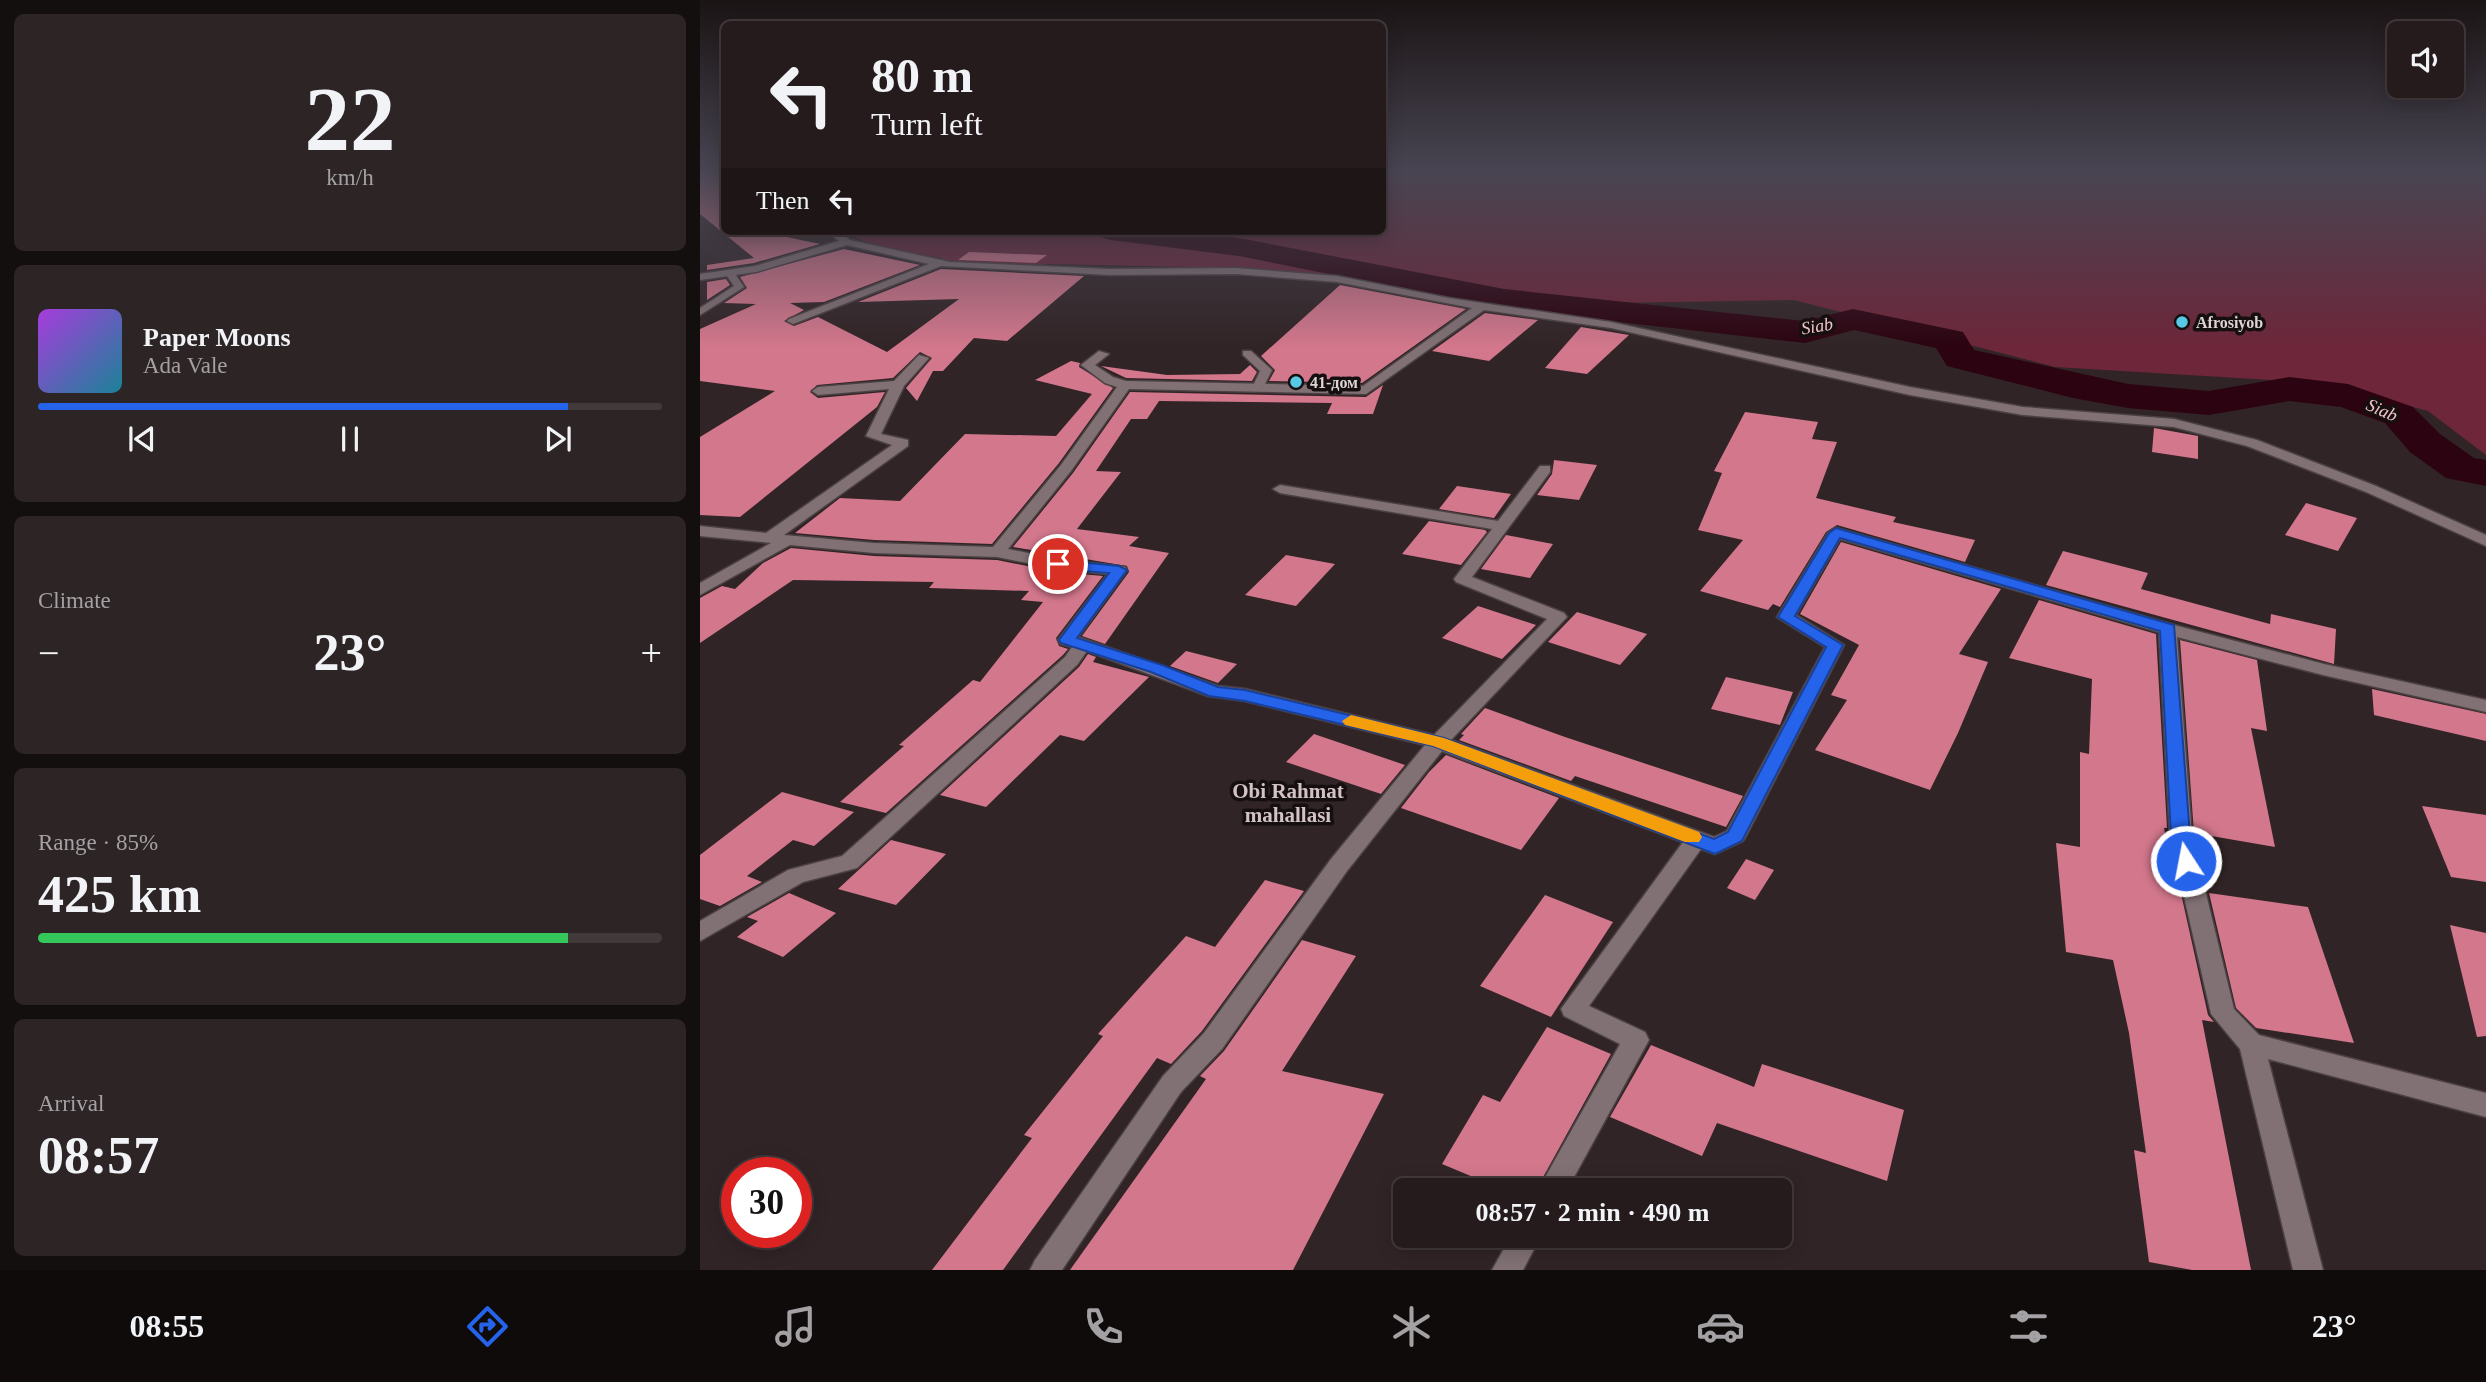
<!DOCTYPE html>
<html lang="en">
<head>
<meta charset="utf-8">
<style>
  body { margin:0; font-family:Georgia,serif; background:#2d2425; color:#f1f3f6; height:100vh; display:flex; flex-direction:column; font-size:26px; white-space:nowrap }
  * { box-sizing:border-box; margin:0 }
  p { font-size:23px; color:#a3a1a3 }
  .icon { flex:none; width:38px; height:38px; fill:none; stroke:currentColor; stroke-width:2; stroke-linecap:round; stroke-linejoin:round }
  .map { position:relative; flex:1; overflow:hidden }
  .side { display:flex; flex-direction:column; gap:14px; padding:14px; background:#140f0f; width:700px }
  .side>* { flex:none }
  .hud { position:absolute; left:21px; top:21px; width:665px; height:214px; border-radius:10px; box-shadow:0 4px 18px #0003,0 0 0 2px #42393b; background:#251b1c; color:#f1f3f6; overflow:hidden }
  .buttons { position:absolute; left:1687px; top:21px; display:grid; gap:14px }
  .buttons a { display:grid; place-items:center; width:77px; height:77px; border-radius:10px; background:#251b1c; box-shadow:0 4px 18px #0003,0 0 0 2px #42393b; font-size:35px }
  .speed { position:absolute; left:21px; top:1157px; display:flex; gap:14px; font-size:35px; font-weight:700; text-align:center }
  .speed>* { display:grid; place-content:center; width:91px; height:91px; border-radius:50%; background:#251b1c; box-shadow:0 4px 18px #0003,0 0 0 2px #42393b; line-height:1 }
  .speed .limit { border:10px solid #d22; background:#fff; color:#111 }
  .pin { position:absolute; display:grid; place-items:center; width:60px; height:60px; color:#fff; margin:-30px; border:4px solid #fff; border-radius:50%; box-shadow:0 2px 7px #0007 }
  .me { position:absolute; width:77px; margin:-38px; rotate:349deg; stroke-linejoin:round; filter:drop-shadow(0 0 5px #0008) }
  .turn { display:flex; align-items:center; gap:24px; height:147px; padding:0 35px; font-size:32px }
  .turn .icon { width:91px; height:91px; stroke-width:2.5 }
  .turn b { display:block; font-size:49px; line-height:60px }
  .then { display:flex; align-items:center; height:66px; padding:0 35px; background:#0003; gap:14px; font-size:26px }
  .big { font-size:52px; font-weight:700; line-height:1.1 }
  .side .tile { flex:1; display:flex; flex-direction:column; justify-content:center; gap:10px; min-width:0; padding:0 24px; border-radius:10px; background:#2d2425 }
  .side .dial { align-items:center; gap:0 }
  .dial b { font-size:91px; line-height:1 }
  .song { display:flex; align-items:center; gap:21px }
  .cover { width:84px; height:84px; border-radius:10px; background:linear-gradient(135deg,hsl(280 70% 55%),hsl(190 70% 35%)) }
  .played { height:7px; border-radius:4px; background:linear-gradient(90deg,#2563eb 85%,#42393b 85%) }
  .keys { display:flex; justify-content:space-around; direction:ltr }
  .heat { display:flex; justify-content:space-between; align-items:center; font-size:38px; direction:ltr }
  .charge { height:10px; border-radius:5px; background:linear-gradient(90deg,#34c759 85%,#42393b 0) }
  .trip { position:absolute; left:693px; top:1178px; width:399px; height:70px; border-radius:10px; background:#251b1c; box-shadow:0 4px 18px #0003,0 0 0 2px #42393b; font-weight:700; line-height:70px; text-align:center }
  .menu { display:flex; height:112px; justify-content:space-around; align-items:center; background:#0f0b0b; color:#a3a1a3 }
  .menu .icon { width:49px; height:49px }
  .menu .selected { color:#2563eb }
  .menu b { font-size:32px; color:#f1f3f6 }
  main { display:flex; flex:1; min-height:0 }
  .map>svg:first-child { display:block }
  .green { fill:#6d263a }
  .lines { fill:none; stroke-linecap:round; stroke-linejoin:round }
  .river { fill:#2c0310; fill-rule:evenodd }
  .building { fill:#d3778c }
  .service-casing { stroke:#4b4143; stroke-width:3 }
  .minor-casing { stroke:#4b4143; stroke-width:3 }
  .service { fill:#817174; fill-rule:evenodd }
  .minor { fill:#817174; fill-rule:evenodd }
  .route { fill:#2563eb; stroke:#184099; stroke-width:2 }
  .slow { fill:#f59e0b }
  .poi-dot { fill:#58c9e4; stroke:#150f10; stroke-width:2.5 }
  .labels { text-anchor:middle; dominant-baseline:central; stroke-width:7; stroke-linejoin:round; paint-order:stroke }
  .far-poi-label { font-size:16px; font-weight:bold; fill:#ded5d6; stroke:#150f10; text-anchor:start }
  .far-water-label { font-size:18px; font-style:italic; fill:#f5c2cb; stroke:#150f10 }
  .neighbourhood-label { font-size:21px; font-weight:bold; fill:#d3c2c5; stroke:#150f10 }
</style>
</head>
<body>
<main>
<section class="side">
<div class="tile dial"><b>22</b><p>km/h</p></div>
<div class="tile">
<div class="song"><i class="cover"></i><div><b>Paper Moons</b><p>Ada Vale</p></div></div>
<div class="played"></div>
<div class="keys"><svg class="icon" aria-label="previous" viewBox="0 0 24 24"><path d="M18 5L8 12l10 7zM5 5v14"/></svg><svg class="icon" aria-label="pause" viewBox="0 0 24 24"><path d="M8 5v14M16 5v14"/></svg><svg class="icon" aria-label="next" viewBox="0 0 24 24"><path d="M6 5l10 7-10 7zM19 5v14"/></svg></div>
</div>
<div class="tile"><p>Climate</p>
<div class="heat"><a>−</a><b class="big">23°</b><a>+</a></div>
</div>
<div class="tile"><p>Range · 85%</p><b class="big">425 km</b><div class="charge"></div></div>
<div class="tile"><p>Arrival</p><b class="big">08:57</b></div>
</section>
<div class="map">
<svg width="1786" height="1270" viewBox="0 0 1786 1270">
  <rect width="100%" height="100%" fill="#312426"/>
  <path class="green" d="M683 170H1786V455L1728 411 1623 383 1355 367 1094 300 913 303 902 323 703 281 547 268 347 264 341 267 239 262 242 258 177 246 139 231H682Z"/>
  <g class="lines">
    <path class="river" d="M396 231H483L539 238 804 289 1104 321 1153 309 1263 332 1274 350 1428 384 1509 391 1589 377 1648 384 1713 407 1740 434 1774 458 1786 460V486L1746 478 1710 452 1685 423 1641 407 1589 401 1509 415 1428 408 1373 398 1247 366 1236 348 1154 330 1105 343 804 309 539 256 411 240 401 237Z"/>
  </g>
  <g class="building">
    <path d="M0 170H24V231H59L120 244 54 263 7 270V265L54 258 0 214Z"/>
    <path d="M144 249 220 265 124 302 90 303 104 310 84 321 94 326 118 317 187 352 259 299 158 302 241 269 384 276 307 341 274 338 243 371H233L217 401 206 388 232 358 220 352 193 378 117 385 110 392 118 398 185 392 177 407 40 517 0 515V437L75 391 0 381V329L56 304 24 303 47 288 40 277Z"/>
    <path d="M269 252 347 255 336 263 258 260Z"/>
    <path d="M26 279 30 285 7 300V282Z"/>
    <path d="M640 285 766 309 662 383 569 381 575 370 561 356Z"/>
    <path d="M785 313 838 320 789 361 732 351Z"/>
    <path d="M881 327 929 335 887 374 845 368Z"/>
    <path d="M371 361 380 363 379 367 413 388 359 463 292 544 174 540 95 533 140 498 200 501 265 434 356 436 392 394 335 380Z"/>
    <path d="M550 365 557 372 552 381 426 378 401 366 467 375 540 374Z"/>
    <path d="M683 385 673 414H627L632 403 459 401 447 419H431L396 471 421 472 377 529 439 537 429 546 469 553 405 644 382 636 429 572 427 566 313 547 373 473 430 392 666 397Z"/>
    <path d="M1045 412 1118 422 1112 439 1137 442 1116 498 1196 517 1193 522 1275 540 1265 562 1137 525 1126 532 1080 607 1073 604 1068 610 1000 591 1043 540 998 530 1022 473 1014 471Z"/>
    <path d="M1454 428 1498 436V459L1452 452Z"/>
    <path d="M854 460 897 465 879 500 837 495 852 474Z"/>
    <path d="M757 486 811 494 794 518 739 509Z"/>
    <path d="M1606 503 1657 518 1638 551 1585 535Z"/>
    <path d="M729 521 785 530 787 532 761 565 702 554Z"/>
    <path d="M806 535 853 544 830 578 781 569Z"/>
    <path d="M1141 542 1301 589 1259 654 1288 662 1258 733 1230 790 1115 750 1147 700 1131 695 1159 645 1100 614Z"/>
    <path d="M91 548 174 556 297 560 358 572 403 576 356 638 359 646 368 649 363 655 186 813 140 802 204 746 199 745 273 680 280 682 343 602 321 600 329 591 229 588 234 582 93 580 0 643V598L22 586 35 589 63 563Z"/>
    <path d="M1363 551 1448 573 1441 589 1570 624 1571 614 1636 629 1634 664 1346 585Z"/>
    <path d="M586 555 635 564 596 606 545 595Z"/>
    <path d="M1339 600 1456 634 1467 828H1464L1476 889H1480L1508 1015 1514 1022 1502 1020 1551 1270H1492L1449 1262 1434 1150 1446 1153 1429 1033 1413 960 1366 952 1356 843 1380 847V752L1389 754 1392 679 1309 658Z"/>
    <path d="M778 606 836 625 802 659 742 638Z"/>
    <path d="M877 612 947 634 920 665 848 642Z"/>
    <path d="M1480 640 1557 660 1567 731 1551 728 1575 847 1494 833Z"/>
    <path d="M486 651 537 664 518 683 470 666Z"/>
    <path d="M388 654 396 657 393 662 449 677 384 741 360 735 286 807 240 795 379 667Z"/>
    <path d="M1026 677 1093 692 1080 725 1011 709Z"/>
    <path d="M1672 689 1786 714V741L1674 715Z"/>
    <path d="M785 708 865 737 1043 796 1026 827 875 776 871 781 759 740 764 735 761 734Z"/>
    <path d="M614 734 705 765 681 794 586 762Z"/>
    <path d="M746 755 859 798 821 850 701 808 729 772Z"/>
    <path d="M82 792 154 812 114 846 93 840 47 876 62 882 20 906 0 899V855Z"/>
    <path d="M1722 806 1786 815V882L1751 877Z"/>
    <path d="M191 840 246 854 196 905 138 889Z"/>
    <path d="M1046 859 1074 870 1055 900 1027 888Z"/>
    <path d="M565 880 604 891 502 1031 471 1064 457 1058 303 1270H232L332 1138 324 1135 403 1036 398 1034 486 936 515 947Z"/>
    <path d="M89 893 136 913 83 957 37 937 58 921 47 917Z"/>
    <path d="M1509 893 1608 907 1654 1043 1556 1028 1536 1008Z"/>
    <path d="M845 895 913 922 851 1017 780 986Z"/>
    <path d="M1750 925 1786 933V1036L1777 1037Z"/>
    <path d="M602 940 656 956 582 1071 684 1094 593 1270H370L506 1079 500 1076 524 1051Z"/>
    <path d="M847 1027 911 1054 836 1190H804L742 1164 783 1095 800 1102Z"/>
    <path d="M951 1045 1054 1087 1062 1064 1204 1110 1187 1181 1017 1123 1002 1156 910 1117Z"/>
  </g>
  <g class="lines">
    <g class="service-casing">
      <g id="service">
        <path d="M27 271H33L44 287 0 315V308L34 286 25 273Z"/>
        <path d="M543 351H551L572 370 562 390 558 391 552 388 560 371 543 355Z"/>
      </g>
    </g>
    <g class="minor-casing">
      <g id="minor">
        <path d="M126 231H138L150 240 250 262 410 269 536 268 637 276 749 298 911 322 1210 387 1323 407 1474 419 1557 440 1676 486 1786 535V546L1666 492 1547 446 1474 427 1323 415 1210 395 911 328 784 310 666 394 429 389 371 471 308 549 358 559 425 567 427 570 378 637 518 686 545 689 734 735 847 619 756 582 754 579 792 529 580 493 573 489 580 485 798 521 840 466H850V472L772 577 864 613 867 617 751 740 1014 837 1027 831 1125 647 1077 617 1128 533 1136 528 1474 625 1624 664 1786 700V712L1623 675 1477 637 1492 836 1534 1009 1559 1035 1786 1093V1117L1568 1059 1623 1270H1593L1540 1049 1511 1014 1470 836 1459 632 1140 539 1096 615 1144 645 1046 836 1043 841 1015 854 1001 849 889 1006 945 1032 949 1040 867 1190H838L920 1044 864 1016 861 1009 983 842 742 751 647 871 522 1049 481 1092 362 1270H330L335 1260 463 1076 504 1033 631 859 725 745 545 701 508 696 387 651 377 665 157 868 103 882 0 941V921L88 870 142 856 365 657 372 647 361 644 358 640 408 574 358 569 297 557 174 553 90 545 0 595V583L71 543 0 536V526L66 533 192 445 166 436 189 389 118 395 112 391 118 387 194 381 219 355 229 358 204 386 181 434 208 440V446L84 535 174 543 293 547 361 465 417 387 405 383 381 365 399 351 409 354 395 365 413 377 426 381 663 386 772 308 637 282 536 274 410 275 241 266 93 324 87 321 89 319 229 264 147 245 56 272 0 280V274L55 266 139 241Z"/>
        <path d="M811 1236H841L823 1270H792Z"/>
      </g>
    </g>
    <use href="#service" class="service"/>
    <use href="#minor" class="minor"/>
  </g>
  <linearGradient id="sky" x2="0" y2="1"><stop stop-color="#1b1415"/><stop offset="0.49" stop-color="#484552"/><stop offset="1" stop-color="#484552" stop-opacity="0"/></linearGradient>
  <rect width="1786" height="348" fill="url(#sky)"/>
  <path class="route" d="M1136 528 1474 625 1490 836 1496 861 1493 866H1479L1471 836 1460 631 1140 538 1095 616 1143 645 1042 841 1015 854 733 746 545 701 509 696 451 672 361 643 359 640 409 573 358 569 351 564 358 560 419 566 427 570 377 638 462 665 518 687 545 690 744 738 1014 839 1028 832 1126 647 1078 617 1129 533Z"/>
  <path class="slow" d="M651 715 744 738 999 832 1002 837 999 842H985L733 746 645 725 642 721Z"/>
  <g class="poi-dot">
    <circle cx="1482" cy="322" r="7"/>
    <circle cx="596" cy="382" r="7"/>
  </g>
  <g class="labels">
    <g class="far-poi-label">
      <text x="1496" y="322">Afrosiyob</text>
      <text x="610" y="382">41-дом</text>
    </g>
    <g class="far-water-label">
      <text transform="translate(1117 326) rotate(-9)">Siab</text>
      <text transform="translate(1682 410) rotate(24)">Siab</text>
    </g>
    <g class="neighbourhood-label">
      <text x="588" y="791">Obi Rahmat<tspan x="588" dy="24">mahallasi</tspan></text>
    </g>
  </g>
</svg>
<div class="buttons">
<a><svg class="icon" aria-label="sound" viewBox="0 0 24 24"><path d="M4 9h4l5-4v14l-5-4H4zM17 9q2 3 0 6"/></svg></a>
</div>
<div class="speed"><div class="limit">30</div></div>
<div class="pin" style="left:358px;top:564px;background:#d93025"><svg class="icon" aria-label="arrive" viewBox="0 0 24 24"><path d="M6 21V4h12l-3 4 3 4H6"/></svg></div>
<svg class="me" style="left:1486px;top:861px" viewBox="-20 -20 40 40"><circle r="17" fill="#2563eb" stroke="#fff" stroke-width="3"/><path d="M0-11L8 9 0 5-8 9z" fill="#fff"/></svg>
<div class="trip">08:57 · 2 min · 490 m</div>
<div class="hud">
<div class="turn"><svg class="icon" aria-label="left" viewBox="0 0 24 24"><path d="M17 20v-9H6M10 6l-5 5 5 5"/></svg><div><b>80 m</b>Turn left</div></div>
<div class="then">Then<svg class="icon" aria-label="left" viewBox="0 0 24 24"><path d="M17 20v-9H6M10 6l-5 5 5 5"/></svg></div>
</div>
</div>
</main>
<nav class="menu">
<b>08:55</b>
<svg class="icon selected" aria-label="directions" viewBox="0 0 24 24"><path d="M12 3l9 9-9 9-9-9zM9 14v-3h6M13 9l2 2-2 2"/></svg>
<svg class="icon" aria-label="music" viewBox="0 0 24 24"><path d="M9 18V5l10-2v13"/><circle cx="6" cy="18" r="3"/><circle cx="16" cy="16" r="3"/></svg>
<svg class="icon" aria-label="phone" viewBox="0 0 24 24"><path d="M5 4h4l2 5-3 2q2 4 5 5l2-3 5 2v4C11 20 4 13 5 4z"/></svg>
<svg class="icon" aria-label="climate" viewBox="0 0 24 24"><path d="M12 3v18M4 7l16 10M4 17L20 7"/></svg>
<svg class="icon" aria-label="car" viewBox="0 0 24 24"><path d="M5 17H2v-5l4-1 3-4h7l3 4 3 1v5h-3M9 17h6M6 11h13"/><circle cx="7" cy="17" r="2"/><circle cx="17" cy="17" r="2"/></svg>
<svg class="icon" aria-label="filters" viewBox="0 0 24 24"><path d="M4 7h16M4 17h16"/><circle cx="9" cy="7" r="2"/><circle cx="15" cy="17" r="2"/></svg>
<b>23°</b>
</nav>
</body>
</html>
